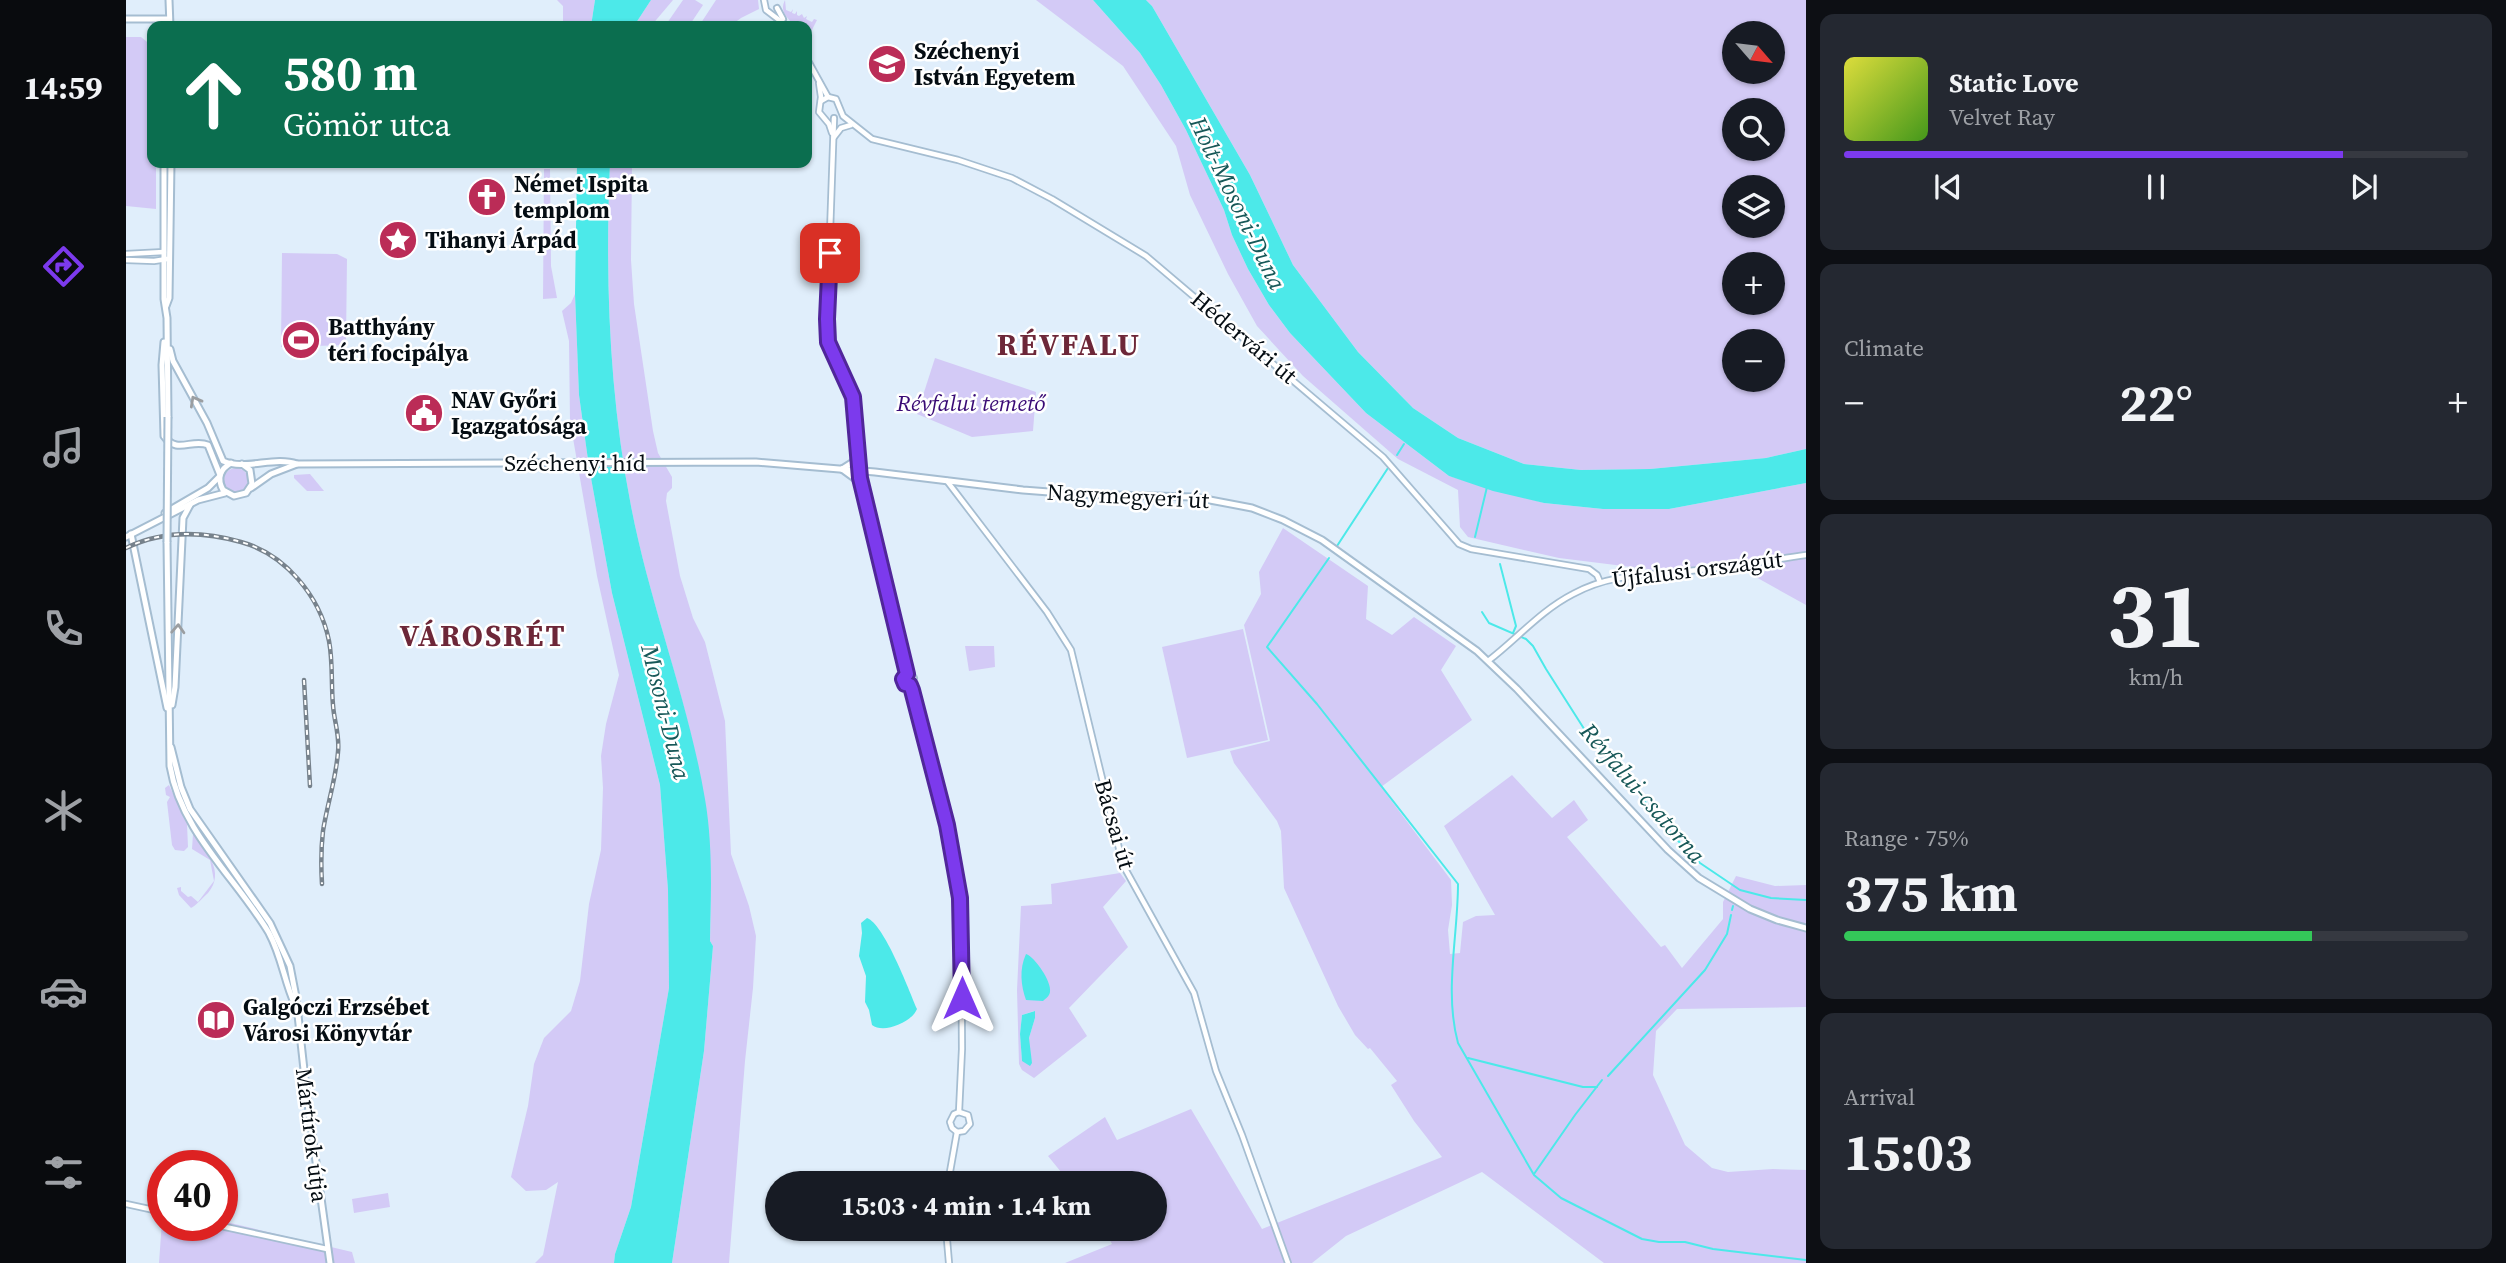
<!DOCTYPE html>
<html lang="en">
<head>
<meta charset="utf-8">
<style>
  body { margin:0; font-family:"Source Serif 4",serif; background:#242831; color:#f1f3f6; height:100vh; display:flex; flex-direction:column; font-size:26px; white-space:nowrap }
  * { box-sizing:border-box; margin:0 }
  p { font-size:23px; color:#9ea1a6 }
  .icon { flex:none; width:38px; height:38px; fill:none; stroke:currentColor; stroke-width:2; stroke-linecap:round; stroke-linejoin:round }
  .map { position:relative; flex:1; overflow:hidden }
  .drawer { display:flex; flex-direction:column; gap:14px; padding:14px; background:#0d0f14; width:700px }
  .drawer>* { flex:none }
  .hud { position:absolute; left:21px; top:21px; width:665px; height:147px; border-radius:14px; box-shadow:0 2px 5px #0004; background:#0b6e4f; color:#fff; overflow:hidden }
  .needle { width:46px; rotate:118deg }
  .buttons { position:absolute; left:1596px; top:21px; display:grid; gap:14px }
  .buttons a { display:grid; place-items:center; width:63px; height:63px; border-radius:50%; background:#171b24; box-shadow:0 2px 5px #0004; font-size:35px }
  .speed { position:absolute; left:21px; top:1150px; display:flex; gap:14px; font-size:35px; font-weight:700; text-align:center }
  .speed>* { display:grid; place-content:center; width:91px; height:91px; border-radius:50%; background:#171b24; box-shadow:0 2px 5px #0004; line-height:1 }
  .speed .limit { border:10px solid #d22; background:#fff; color:#111 }
  .pin { position:absolute; display:grid; place-items:center; width:60px; height:60px; color:#fff; margin:-30px; border-radius:14px; box-shadow:0 4px 10px #0006 }
  .me { position:absolute; width:77px; margin:-38px; rotate:0deg; stroke-linejoin:round; filter:drop-shadow(0 0 5px #0008) }
  .turn { display:flex; align-items:center; gap:24px; height:147px; padding:0 21px; font-size:32px }
  .turn .icon { width:91px; height:91px; stroke-width:2.5 }
  .turn b { display:block; font-size:49px; line-height:60px }
  .big { font-size:52px; font-weight:700; line-height:1.1 }
  .drawer .tile { flex:1; display:flex; flex-direction:column; justify-content:center; gap:10px; min-width:0; padding:0 24px; border-radius:14px; background:#242831 }
  .drawer .dial { align-items:center; gap:0 }
  .dial b { font-size:91px; line-height:1 }
  .song { display:flex; align-items:center; gap:21px }
  .cover { width:84px; height:84px; border-radius:10px; background:linear-gradient(135deg,hsl(60 70% 55%),hsl(100 70% 35%)) }
  .played { height:7px; border-radius:4px; background:linear-gradient(90deg,#7c3aed 80%,#363941 80%) }
  .keys { display:flex; justify-content:space-around; direction:ltr }
  .heat { display:flex; justify-content:space-between; align-items:center; font-size:38px; direction:ltr }
  .charge { height:10px; border-radius:5px; background:linear-gradient(90deg,#34c759 75%,#363941 0) }
  .trip { position:absolute; left:639px; top:1171px; width:402px; height:70px; border-radius:35px; background:#171b24; box-shadow:0 2px 5px #0004; font-weight:700; line-height:70px; text-align:center }
  main { display:flex; flex:1; min-height:0 }
  .tabs { display:flex; flex-direction:column; width:126px; justify-content:space-around; align-items:center; background:#090b0e; color:#9ea1a6 }
  .tabs .icon { width:49px; height:49px }
  .tabs .current { color:#7c3aed }
  .tabs b { font-size:32px; color:#f1f3f6 }
  .map>svg:first-child { display:block }
  .green { fill:#d3caf6; fill-rule:evenodd }
  .water { fill:#4ce9e9 }
  .lines { fill:none; stroke-linecap:round; stroke-linejoin:round }
  .stream { stroke:#4ce9e9; stroke-width:2 }
  .secondary-casing { stroke:#a5bdd1; stroke-width:8 }
  .primary-casing { stroke:#a5bdd1; stroke-width:9 }
  .secondary { stroke:#fff; stroke-width:4.5 }
  .primary { stroke:#fff; stroke-width:5 }
  .rail-casing { stroke:#77828c; stroke-width:4.5 }
  .rail { stroke:#fff; stroke-width:2; stroke-dasharray:5; stroke-linecap:butt }
  .primary-bridge-casing { stroke:#a5bdd1; stroke-width:9; stroke-linecap:butt }
  .primary-bridge { stroke:#fff; stroke-width:5 }
  .oneway { stroke:#9b9ea1 }
  .route-casing { stroke:#51269a; stroke-width:18 }
  .route { stroke:#7c3aed; stroke-width:12 }
  .labels { text-anchor:middle; dominant-baseline:central; stroke-width:5; stroke-linejoin:round; paint-order:stroke }
  .poi-label { font-size:23px; font-weight:bold; fill:#050d13; stroke:#fff; text-anchor:start }
  .street-label { font-size:23px; fill:#050d13; stroke:#fff }
  .park-label { font-size:23px; font-style:italic; fill:#390a75; stroke:#fff }
  .water-label { font-size:24px; font-style:italic; fill:#175858; stroke:#fff }
  .district-label { font-size:30px; font-weight:bold; letter-spacing:2px; fill:#6d2738; stroke:#fff }
</style>
</head>
<body>
<main>
<nav class="tabs">
<b>14:59</b>
<svg class="icon current" aria-label="directions" viewBox="0 0 24 24"><path d="M12 3l9 9-9 9-9-9zM9 14v-3h6M13 9l2 2-2 2"/></svg>
<svg class="icon" aria-label="music" viewBox="0 0 24 24"><path d="M9 18V5l10-2v13"/><circle cx="6" cy="18" r="3"/><circle cx="16" cy="16" r="3"/></svg>
<svg class="icon" aria-label="phone" viewBox="0 0 24 24"><path d="M5 4h4l2 5-3 2q2 4 5 5l2-3 5 2v4C11 20 4 13 5 4z"/></svg>
<svg class="icon" aria-label="climate" viewBox="0 0 24 24"><path d="M12 3v18M4 7l16 10M4 17L20 7"/></svg>
<svg class="icon" aria-label="car" viewBox="0 0 24 24"><path d="M5 17H2v-5l4-1 3-4h7l3 4 3 1v5h-3M9 17h6M6 11h13"/><circle cx="7" cy="17" r="2"/><circle cx="17" cy="17" r="2"/></svg>
<svg class="icon" aria-label="filters" viewBox="0 0 24 24"><path d="M4 7h16M4 17h16"/><circle cx="9" cy="7" r="2"/><circle cx="15" cy="17" r="2"/></svg>
</nav>
<div class="map">
<svg width="1680" height="1263" viewBox="0 0 1680 1263">
  <rect width="100%" height="100%" fill="#e0eefb"/>
  <g class="green">
    <path d="M431 0H469L465 26H437V6Z"/>
    <path d="M525 0H547L525 26H508Z"/>
    <path d="M557 0H569L577 5 563 26H539Z"/>
    <path d="M590 0H632L633 9 615 18 604 26H573Z"/>
    <path d="M659 0 660 10 665 12 667 9 666 13 669 14 671 11V15L673 16 676 14 678 18 681 16 680 19 686 22 688 19 691 20 681 40V26H669C662 18 653 12 659 0Z"/>
    <path d="M910 0H967L1014 53 1035 85 1060 130 1098 210 1106 235 1122 269 1143 305 1164 333 1240 413 1323 476 1418 503 1477 509H1543L1680 483V605L1619 571 1554 573 1433 558 1342 537 1334 527 1332 490 1272 459 1177 376 1131 326 1102 274 1064 195 1050 146 997 66Z"/>
    <path d="M1020 0H1680V449L1640 458 1524 469 1455 470 1398 464 1332 438 1287 408 1232 352 1167 265 1124 175 1026 6ZM1608 33H1647V72H1608ZM1608 110H1647V149H1608ZM1608 187H1647V226H1608ZM1608 264H1647V303H1608ZM1608 341H1647V380H1608Z"/>
    <path d="M0 37H15L26 46V163H30V209L0 206Z"/>
    <path d="M484 163H506L505 260 508 304 527 431 532 453 546 477V488L541 493 540 501 554 576 567 618 579 642 599 721 605 854 623 906 630 936 627 988 619 1061 603 1263H546L578 1051 587 946 584 941C586 880 584 818 570 757 552 673 521 591 505 506 483 393 479 278 484 163Z"/>
    <path d="M418 169H424L425 266 431 298 417 299Z"/>
    <path d="M156 253 211 254 221 259 220 342 222 345 155 347Z"/>
    <path d="M449 294 453 395 463 467 486 593 534 785 542 890 543 988 505 1207 489 1254 488 1263H409L417 1255 432 1182 420 1190 400 1191 385 1177 402 1106 408 1064 418 1038 445 1011 454 981 463 904 475 850 477 788 475 756 480 724 493 675 471 576 444 421 443 341 436 311 445 303Z"/>
    <path d="M809 358 910 392 907 431 846 437 791 414Z"/>
    <circle cx="110" cy="480" r="12"/>
    <path d="M184 474 198 491H181L168 478V475Z"/>
    <path d="M1157 528 1242 586 1240 619 1266 635 1288 617 1330 646 1315 670 1346 720 1255 787 1325 880 1326 905 1322 930 1324 954 1334 953 1337 922 1350 916 1369 915 1318 826 1386 775 1426 818 1448 800 1462 820 1441 837 1535 947 1539 945 1556 968 1597 919V902L1610 876 1649 886 1680 885V1007L1551 1009 1530 1031 1527 1075 1559 1145 1586 1168 1602 1172 1647 1169 1680 1170V1263H1478L1356 1172 1220 1236 1186 1263H939L986 1244 978 1229 1029 1228V1183H944L922 1156 979 1117 991 1140 1065 1109 1136 1229 1316 1157 1288 1121 1265 1085 1271 1081 1244 1048 1242 1049 1229 1035 1212 1006 1158 888 1155 831 1151 821 1108 763 1104 751 1144 741 1118 625 1135 594 1133 572Z"/>
    <path d="M1117 629 1142 740 1061 758 1036 647Z"/>
    <path d="M839 646H868L869 667 843 671Z"/>
    <path d="M43 785 61 824 62 847 58 851 49 850 46 845 41 802 44 797 40 795 39 788Z"/>
    <path d="M67 834C80 851 100 872 82 893 76 898 72 904 65 908L53 895 51 888 55 887V891L62 897 65 896 72 902 88 881 84 860 66 849Z"/>
    <path d="M994 873 1000 881 977 907 1002 947 943 1008 961 1036 908 1078 896 1070 893 1064 891 990 895 906 926 904 925 884ZM908 1011 909 1018 896 1061 894 1034 896 1015Z"/>
    <path d="M262 1193 264 1207 228 1213 226 1199Z"/>
    <path d="M37 1207V1225H96V1221L226 1252 229 1263H33Z"/>
  </g>
  <g class="water">
    <path d="M469 0H525L508 26H465Z"/>
    <path d="M967 0H1020L1026 6 1124 175 1167 265 1232 352 1287 408 1332 438 1398 464 1455 470 1524 469 1640 458 1680 449V483L1543 509H1477L1418 503 1367 491 1323 476 1240 413 1164 333 1143 305 1122 269 1106 235 1098 210 1060 130 1035 85 1014 53Z"/>
    <path d="M451 163H484C479 278 483 393 505 506 524 605 562 699 579 799 587 845 585 894 584 941L587 946 578 1051 546 1263H488L489 1254 505 1207 543 988 542 890 534 785 486 593 463 467 453 395 449 294Z"/>
    <path d="M741 918C758 924 783 990 791 1009 786 1022 758 1034 746 1025L743 1010 739 1002 740 976 733 956 736 933 735 923Z"/>
    <path d="M900 954C909 957 926 982 924 992 923 997 920 998 917 1001L900 1000C895 986 893 969 900 954Z"/>
    <path d="M909 1011V1018L903 1038 906 1063 904 1066 896 1061 894 1034 896 1015Z"/>
  </g>
  <g class="lines">
    <g class="stream">
      <path d="M1271 455 1278 444"/>
      <path d="M1349 537 1361 487"/>
      <path d="M1211 546 1262 468"/>
      <path d="M1203 558 1141 647 1191 704 1332 884C1332 936 1318 992 1332 1043L1408 1175 1435 1198 1516 1239 1533 1242H1559L1587 1249 1680 1260"/>
      <path d="M1374 564 1390 626 1387 633"/>
      <path d="M1356 612 1363 623 1400 639 1407 646 1420 669 1462 735 1555 844 1574 863 1614 890 1645 898 1680 900"/>
      <path d="M1606 910 1607 906"/>
      <path d="M1342 1058 1457 1087H1471"/>
      <path d="M1482 1076 1579 970 1601 934 1605 915"/>
      <path d="M1408 1174 1449 1115 1476 1080"/>
    </g>
    <g class="secondary-casing">
      <g id="secondary">
        <path d="M638 0 640 10 661 26"/>
        <path d="M651 8 657 19"/>
        <path d="M681 59 702 97"/>
        <path d="M693 83 695 97 693 112 703 124 706 133"/>
        <path d="M695 101 702 97 710 99 717 116 746 139 832 160 886 178 926 199 1020 256 1257 457 1333 544 1345 549 1463 569 1471 575 1474 582"/>
        <path d="M708 118 701 319 702 342 727 397 734 478 781 674"/>
        <path d="M708 137 715 128 725 125"/>
        <path d="M0 254 38 252"/>
        <path d="M0 260 28 261 41 259"/>
        <path d="M821 481 921 612 945 650 997 865 1068 993 1090 1071 1116 1135 1162 1263"/>
        <path d="M1362 661C1391 639 1414 611 1447 594 1487 572 1529 575 1573 570 1609 567 1644 560 1680 555"/>
        <path d="M781 674H785L788 678 784 685"/>
        <path d="M781 674 777 681 780 685H784"/>
        <path d="M784 685 821 826 835 905 836 1049 833 1112"/>
        <path d="M831 1132 838 1131 844 1124 842 1115 833 1112"/>
        <path d="M831 1132 826 1128 824 1122 828 1114 833 1112"/>
        <path d="M822 1183 831 1132"/>
        <path d="M0 1204 37 1212"/>
        <path d="M90 1225 201 1249"/>
        <path d="M820 1228 823 1263"/>
      </g>
    </g>
    <g class="primary-casing">
      <g id="primary">
        <path d="M43 0 44 26"/>
        <path d="M0 19H42"/>
        <path d="M38 163V299L41 318 42 417"/>
        <path d="M40 306 43 298 45 163"/>
        <path d="M38 342 36 365 38 436C51 455 66 438 82 445L94 475"/>
        <path d="M44 349 47 361 81 423 97 461C119 471 148 456 171 464"/>
        <path d="M105 463C94 469 91 479 97 490L108 496 120 493 126 484 124 470 116 464"/>
        <path d="M716 469 731 480 738 491"/>
        <path d="M716 469 727 462 731 450"/>
        <path d="M125 488 145 474 171 464 630 462 749 472 897 490 949 494 1068 497 1126 508 1157 520 1196 540 1351 651 1391 689 1542 850 1573 878 1624 909 1651 920 1680 928"/>
        <path d="M39 513 82 488 93 477"/>
        <path d="M5 534 41 708"/>
        <path d="M0 537 72 500 99 493"/>
        <path d="M41 542 44 766C55 832 110 878 143 933 156 957 158 981 169 1005"/>
        <path d="M46 705 49 687 57 518 64 505"/>
        <path d="M45 747 55 787 64 809 144 923 164 966 170 997 181 1097 204 1263"/>
      </g>
    </g>
    <use href="#secondary" class="secondary"/>
    <use href="#primary" class="primary"/>
    <g class="rail-casing">
      <g id="rail">
        <path d="M0 548C37 530 76 531 115 542 159 554 194 596 203 641 207 662 205 684 207 705 208 721 214 736 212 752 210 779 201 805 197 831 195 848 195 867 196 884"/>
        <path d="M178 680 184 786"/>
      </g>
    </g>
    <use href="#rail" class="rail"/>
    <g class="primary-bridge-casing">
      <path id="primary-bridge" d="M41 542 42 417"/>
    </g>
    <use href="#primary-bridge" class="primary-bridge"/>
  </g>
  <defs><path id="oneway-chevron" d="M-2-3.5L2.5 0L-2 3.5" fill="none" stroke-width="1.6" stroke-linecap="round" stroke-linejoin="round" transform="scale(1.75)"/></defs>
  <g class="oneway">
    <use href="#oneway-chevron" transform="translate(69 401) rotate(-119)"/>
    <use href="#oneway-chevron" transform="translate(52 629) rotate(-87)"/>
  </g>
  <g class="lines">
    <g class="route-casing">
      <path id="route" d="M704 253 701 319 702 342 727 397 734 478 781 674 777 679 779 684 784 685 786 690 821 825 834 898 836 998"/>
    </g>
    <use href="#route" class="route"/>
  </g>
  <defs>
    <g id="university-disc" transform="scale(2.0125)"><circle r="9.5" fill="#bb2c57" stroke="#fff"/><path d="M0-5L7-2L0 1L-7-2ZM-4 1L0 2.5L4 1V4Q0 6-4 4Z" fill="#fff"/></g>
    <g id="church-disc" transform="scale(2.0125)"><circle r="9.5" fill="#bb2c57" stroke="#fff"/><path d="M-1.2-6h2.4v3.5h3.3v2.4h-3.3V6h-2.4V-.1h-3.3v-2.4h3.3Z" fill="#fff"/></g>
    <g id="sight-disc" transform="scale(2.0125)"><circle r="9.5" fill="#bb2c57" stroke="#fff"/><path d="M0-6L1.8-2.2L6-1.7L2.9 1.2L3.7 5.4L0 3.3L-3.7 5.4L-2.9 1.2L-6-1.7L-1.8-2.2Z" fill="#fff"/></g>
    <g id="stadium-disc" transform="scale(2.0125)"><circle r="9.5" fill="#bb2c57" stroke="#fff"/><path d="M0-5a6.5 5 0 1 0 0 10a6.5 5 0 1 0 0-10ZM-3.5-1.8h7v3.6h-7Z" fill="#fff"/></g>
    <g id="civic-disc" transform="scale(2.0125)"><circle r="9.5" fill="#bb2c57" stroke="#fff"/><path d="M-.6-6.5H3V-4.5H.6V-3L4-1V1h2V6H-6V1h2V-1L-.6-3ZM-1.2 2.5V6h2.4V2.5Z" fill="#fff"/></g>
    <g id="library-disc" transform="scale(2.0125)"><circle r="9.5" fill="#bb2c57" stroke="#fff"/><path d="M-6-4Q-3-5.5-.7-3.5V5Q-3 3-6 4ZM6-4Q3-5.5 .7-3.5V5Q3 3 6 4Z" fill="#fff"/></g>
  </defs>
  <g fill-rule="evenodd">
    <use href="#university-disc" x="761" y="64"/>
    <use href="#church-disc" x="361" y="197"/>
    <use href="#sight-disc" x="272" y="240"/>
    <use href="#stadium-disc" x="175" y="340"/>
    <use href="#civic-disc" x="298" y="413"/>
    <use href="#library-disc" x="90" y="1020"/>
  </g>
  <g class="labels">
    <g class="poi-label">
      <text x="788" y="51">Széchenyi<tspan x="788" dy="26">István Egyetem</tspan></text>
      <text x="388" y="184">Német Ispita<tspan x="388" dy="26">templom</tspan></text>
      <text x="299" y="240">Tihanyi Árpád</text>
      <text x="202" y="327">Batthyány<tspan x="202" dy="26">téri focipálya</tspan></text>
      <text x="325" y="400">NAV Győri<tspan x="325" dy="26">Igazgatósága</tspan></text>
      <text x="117" y="1007">Galgóczi Erzsébet<tspan x="117" dy="26">Városi Könyvtár</tspan></text>
    </g>
    <g class="street-label">
      <text transform="translate(1118 337) rotate(40)">Hédervári út</text>
      <text x="449" y="463">Széchenyi híd</text>
      <text transform="translate(1002 496) rotate(3)">Nagymegyeri út</text>
      <text transform="translate(1571 569) rotate(-7)">Újfalusi országút</text>
      <text transform="translate(989 824) rotate(74)">Bácsai út</text>
      <text transform="translate(186 1135) rotate(83)">Mártírok útja</text>
    </g>
    <g class="park-label">
      <text x="845" y="403">Révfalui temető</text>
    </g>
    <g class="water-label">
      <text transform="translate(1112 203) rotate(64)">Holt-Mosoni-Duna</text>
      <text transform="translate(540 712) rotate(76)">Mosoni-Duna</text>
      <text transform="translate(1517 793) rotate(49)">Révfalui-csatorna</text>
    </g>
    <g class="district-label">
      <text x="943" y="344">RÉVFALU</text>
      <text x="357" y="635">VÁROSRÉT</text>
    </g>
  </g>
</svg>
<div class="buttons">
<a><svg class="needle" viewBox="-14 -14 28 28"><path d="M0-13l5 13h-10z" fill="#e53935"/><path d="M0 13l5-13h-10z" fill="#9ea1a6"/></svg></a>
<a><svg class="icon" aria-label="search" viewBox="0 0 24 24"><circle cx="10" cy="10" r="6"/><path d="M15 15l6 6"/></svg></a>
<a><svg class="icon" aria-label="layers" viewBox="0 0 24 24"><path d="M12 4l9 5-9 5-9-5zM3 14l9 5 9-5"/></svg></a>
<a>+</a>
<a>−</a>
</div>
<div class="speed"><div class="limit">40</div></div>
<div class="pin" style="left:704px;top:253px;background:#d93025"><svg class="icon" aria-label="arrive" viewBox="0 0 24 24"><path d="M6 21V4h12l-3 4 3 4H6"/></svg></div>
<svg class="me" style="left:836px;top:998px" viewBox="-20 -20 40 40"><path d="M0-17L14 15 0 8-14 15z" fill="#7c3aed" stroke="#fff" stroke-width="4"/></svg>
<div class="trip">15:03 · 4 min · 1.4 km</div>
<div class="hud">
<div class="turn"><svg class="icon" aria-label="ahead" viewBox="0 0 24 24"><path d="M12 20V5M6 11l6-6 6 6"/></svg><div><b>580 m</b>Gömör utca</div></div>
</div>
</div>
<section class="drawer">
<div class="tile">
<div class="song"><i class="cover"></i><div><b>Static Love</b><p>Velvet Ray</p></div></div>
<div class="played"></div>
<div class="keys"><svg class="icon" aria-label="previous" viewBox="0 0 24 24"><path d="M18 5L8 12l10 7zM5 5v14"/></svg><svg class="icon" aria-label="pause" viewBox="0 0 24 24"><path d="M8 5v14M16 5v14"/></svg><svg class="icon" aria-label="next" viewBox="0 0 24 24"><path d="M6 5l10 7-10 7zM19 5v14"/></svg></div>
</div>
<div class="tile"><p>Climate</p>
<div class="heat"><a>−</a><b class="big">22°</b><a>+</a></div>
</div>
<div class="tile dial"><b>31</b><p>km/h</p></div>
<div class="tile"><p>Range · 75%</p><b class="big">375 km</b><div class="charge"></div></div>
<div class="tile"><p>Arrival</p><b class="big">15:03</b></div>
</section>
</main>
</body>
</html>
